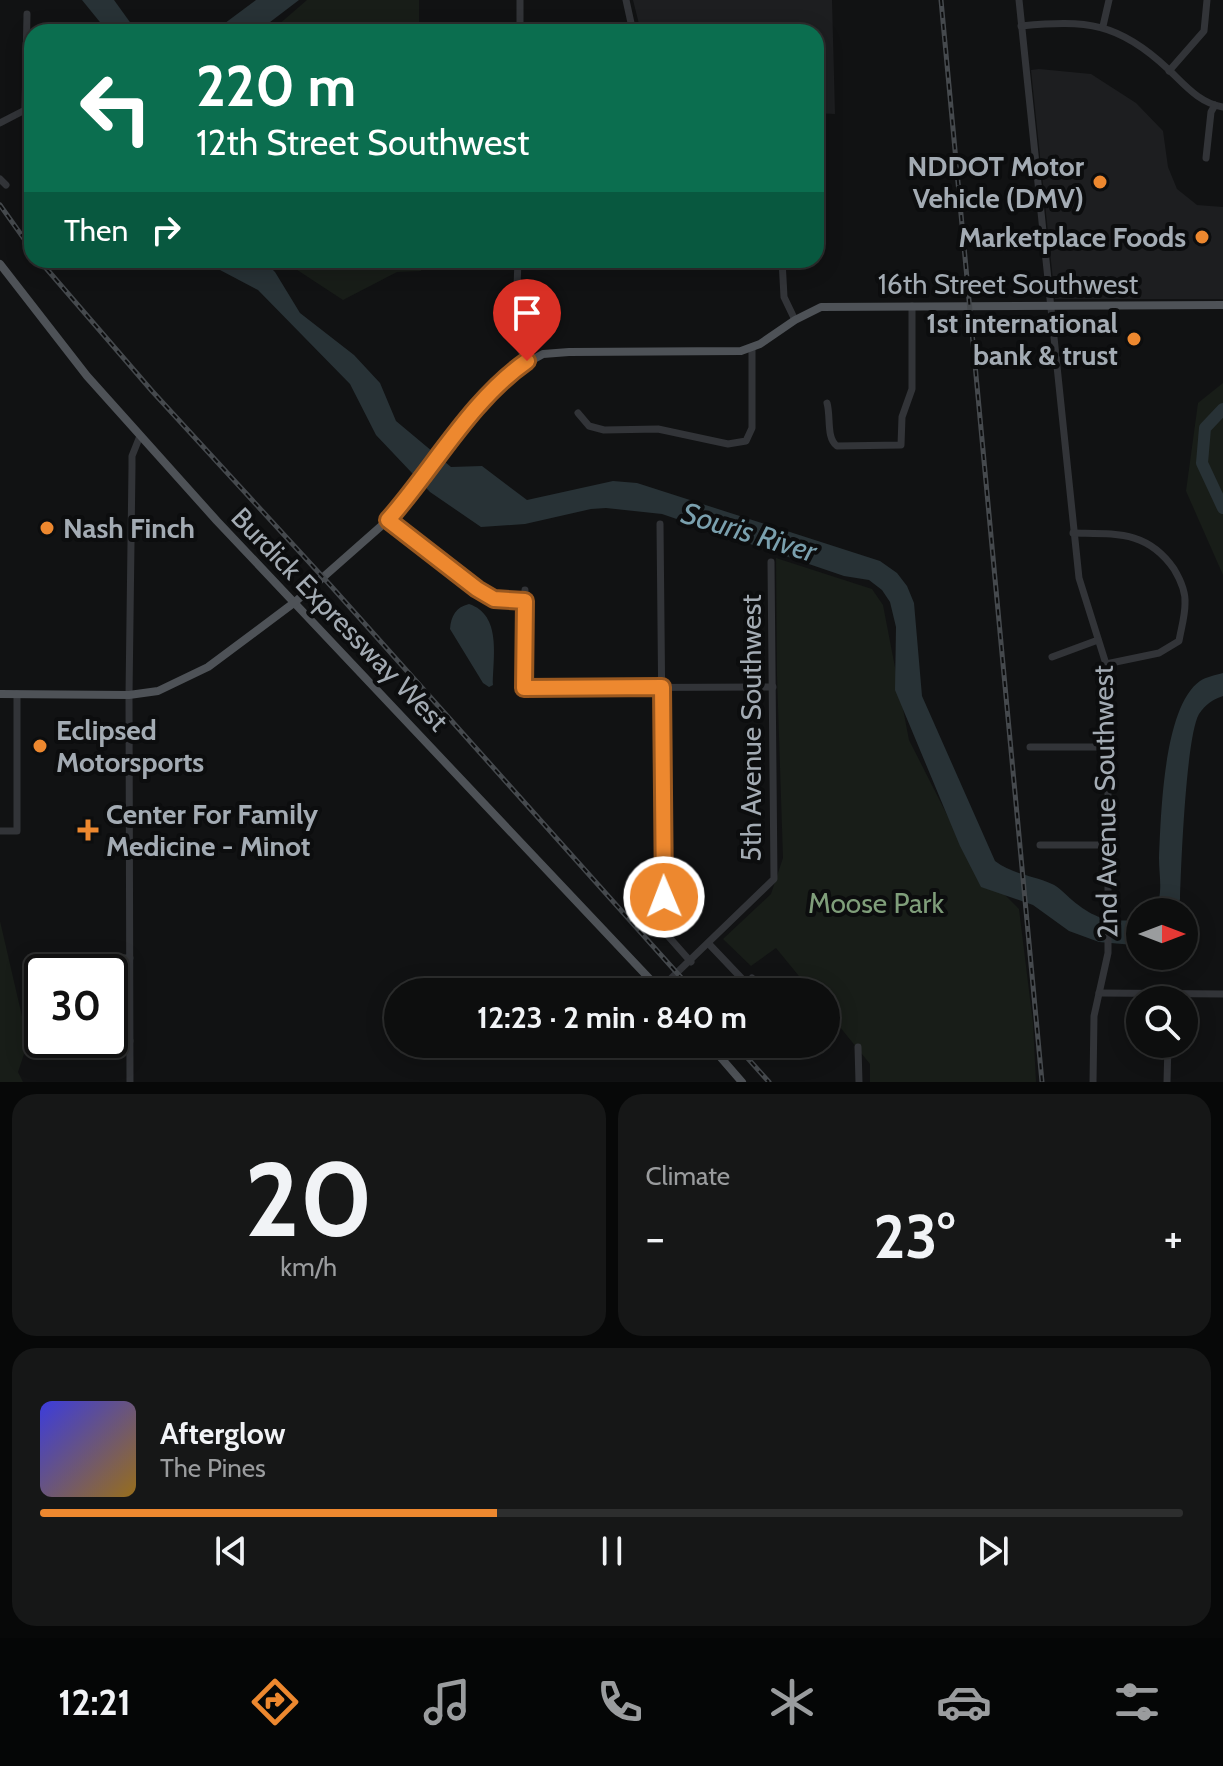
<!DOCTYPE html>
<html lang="en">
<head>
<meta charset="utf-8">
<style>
  body { margin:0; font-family:Cabin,sans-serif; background:#161717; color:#f1f3f6; height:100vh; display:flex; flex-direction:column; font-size:30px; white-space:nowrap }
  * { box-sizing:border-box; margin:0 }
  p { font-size:26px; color:#9a9c9e }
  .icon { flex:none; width:44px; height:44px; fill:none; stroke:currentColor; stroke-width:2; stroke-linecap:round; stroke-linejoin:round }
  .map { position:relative; height:1082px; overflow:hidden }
  .panel { display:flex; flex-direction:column; gap:12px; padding:12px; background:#070808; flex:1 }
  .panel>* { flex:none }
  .top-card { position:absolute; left:24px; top:24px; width:800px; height:244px; border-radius:24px; box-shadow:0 4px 20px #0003,0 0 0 2px #2d2e2e; background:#0b6e4f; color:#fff; overflow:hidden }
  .needle { width:52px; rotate:90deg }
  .buttons { position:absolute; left:1126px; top:898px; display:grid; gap:16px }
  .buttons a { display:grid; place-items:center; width:72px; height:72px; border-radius:50%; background:#0d0e0e; box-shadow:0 4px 20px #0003,0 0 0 2px #2d2e2e; font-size:40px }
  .speed { position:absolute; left:24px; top:954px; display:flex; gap:16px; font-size:40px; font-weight:700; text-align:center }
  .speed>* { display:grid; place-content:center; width:104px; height:104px; border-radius:50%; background:#0d0e0e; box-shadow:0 4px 20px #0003,0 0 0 2px #2d2e2e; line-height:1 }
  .speed .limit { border:4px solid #111; border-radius:12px; background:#fff; color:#111 }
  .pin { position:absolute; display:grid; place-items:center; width:68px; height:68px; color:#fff; margin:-82px -34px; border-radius:50% 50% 50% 0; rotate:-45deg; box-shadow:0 0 8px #0007 }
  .pin .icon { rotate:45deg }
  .me { position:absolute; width:88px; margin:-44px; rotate:359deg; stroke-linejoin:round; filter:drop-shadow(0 0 6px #0008) }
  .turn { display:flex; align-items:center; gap:28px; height:168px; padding:0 40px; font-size:36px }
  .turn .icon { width:104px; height:104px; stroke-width:2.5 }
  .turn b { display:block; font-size:56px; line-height:68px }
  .then { display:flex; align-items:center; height:76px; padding:0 40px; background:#0003; gap:16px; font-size:30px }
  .big { font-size:60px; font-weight:700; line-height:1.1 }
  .panel .card { flex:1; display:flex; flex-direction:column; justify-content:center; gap:12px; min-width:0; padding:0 28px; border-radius:24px; background:#161717 }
  .panel .dial { align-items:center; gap:0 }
  .dial b { font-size:104px; line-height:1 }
  .song { display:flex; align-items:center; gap:24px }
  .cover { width:96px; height:96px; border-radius:12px; background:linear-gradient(135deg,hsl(240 70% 55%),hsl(40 70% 35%)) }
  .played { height:8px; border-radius:4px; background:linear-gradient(90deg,#ed882f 40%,#2d2e2e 40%) }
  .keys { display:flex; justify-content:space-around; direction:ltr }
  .heat { display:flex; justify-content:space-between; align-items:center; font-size:44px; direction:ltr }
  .panel .tiles { flex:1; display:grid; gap:12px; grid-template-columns:1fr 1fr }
  .card:last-child { grid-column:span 2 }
  .trip { position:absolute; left:384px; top:978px; width:456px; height:80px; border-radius:40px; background:#0d0e0e; box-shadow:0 4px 20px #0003,0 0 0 2px #2d2e2e; font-weight:700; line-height:80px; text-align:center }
  .dock { display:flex; height:128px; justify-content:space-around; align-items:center; background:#050606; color:#9a9c9e }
  .dock .icon { width:56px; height:56px }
  .dock .current { color:#ed882f }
  .dock b { font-size:36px; color:#f1f3f6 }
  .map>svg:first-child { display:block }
  .built { fill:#1d1e20 }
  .green { fill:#181d18 }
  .water { fill:#283236 }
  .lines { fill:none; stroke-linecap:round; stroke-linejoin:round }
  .river { stroke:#283236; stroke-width:12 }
  .minor { stroke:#323438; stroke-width:7 }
  .major { stroke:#4e5257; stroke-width:8 }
  .rail-casing { stroke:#45494d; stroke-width:5 }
  .rail { stroke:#0c0d0e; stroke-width:2; stroke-dasharray:6; stroke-linecap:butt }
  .route-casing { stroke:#9a581f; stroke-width:20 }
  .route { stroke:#ed882f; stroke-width:14 }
  .poi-dot { fill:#ed882f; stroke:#0c0d0e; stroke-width:3 }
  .labels { text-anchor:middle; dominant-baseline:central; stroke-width:8; stroke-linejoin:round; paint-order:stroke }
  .poi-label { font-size:28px; font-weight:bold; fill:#a3abb3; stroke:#0c0d0e; text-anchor:end }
  .street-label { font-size:28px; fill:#a3abb3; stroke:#0c0d0e }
  .park-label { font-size:28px; fill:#7f9e7a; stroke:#0c0d0e }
  .water-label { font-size:30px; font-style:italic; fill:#7aa0ae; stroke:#0c0d0e }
</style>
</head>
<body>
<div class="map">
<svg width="1223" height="1082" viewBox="0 0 1223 1082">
  <rect width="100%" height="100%" fill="#111213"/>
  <g class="built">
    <path d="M633 0H832L835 114 816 113V32H641Z"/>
    <path d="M1039 69 1091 74 1136 103 1163 131 1168 167 1177 189 1197 205 1223 207V299H1055L1031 70Z"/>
  </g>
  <g class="green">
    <path d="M307 0H419V32H270Z"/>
    <path d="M282 260H421V271L397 272 343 300Z"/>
    <path d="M1223 383V575L1186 491 1198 403Z"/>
    <path d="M776 558 872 589 883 605 909 740 970 860 1019 909 1033 1023 1036 1082H870V1064L826 1010V992H812L776 948 751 966 723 939 771 894 783 858 777 676Z"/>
    <path d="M0 921 28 1042 18 1072 23 1082H0Z"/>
  </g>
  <g class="water">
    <path d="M82 0H114L137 32H108Z"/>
    <path d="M256 0H299L257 32H213Z"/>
    <path d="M190 260H263L275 272 300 313 354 355 380 383 396 421 451 467 482 466 527 500 613 481 637 483 880 561 897 573 907 586 914 603 922 696 995 861C1014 875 1032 875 1052 884 1059 887 1066 895 1072 900 1096 920 1109 922 1140 920V943L1134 945 1099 942 1069 931 1033 905 981 887 960 846 895 690 896 627 890 602 882 590 869 580 844 576 662 514 606 508 591 509 525 524 481 527 430 492 376 435 350 384 258 290 220 270Z"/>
    <path d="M469 604C502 615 493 657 493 685L489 687 483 683 450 629C451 616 456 607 469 604Z"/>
    <path d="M1223 673V696C1212 700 1206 704 1199 714 1186 737 1181 866 1180 899L1177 912H1154C1164 894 1159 878 1159 858 1161 816 1163 707 1200 681 1206 677 1216 675 1223 673Z"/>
  </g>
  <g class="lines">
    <path class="river" d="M1223 409 1205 428 1202 463 1223 508"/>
    <g class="minor">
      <path d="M626 0 633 32"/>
      <path d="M1019 0 1079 578 1106 664 1108 698V953L1094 1016 1093 1082"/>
      <path d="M1021 26C1087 20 1118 22 1168 69 1185 85 1199 103 1223 107"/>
      <path d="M1103 26 1109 0"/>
      <path d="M520 32V0"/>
      <path d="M1169 71 1204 31 1207 0"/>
      <path d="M0 123 25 110 27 14"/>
      <path d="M1206 158 1211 112 1215 105"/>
      <path d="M0 179 6 185"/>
      <path d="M518 260 515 341 527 361"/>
      <path d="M782 260 784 297 795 320"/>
      <path d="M518 261 782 262"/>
      <path d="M827 403C831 417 826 438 837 446L901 445 902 417 912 389V306"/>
      <path d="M578 413 589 426 604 430 658 429 728 444 746 441 752 428V347"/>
      <path d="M388 520 477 589 494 599 525 601"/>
      <path d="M660 524 664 923 668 936 691 962"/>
      <path d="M1073 533C1115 534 1147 530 1174 569 1180 579 1186 591 1185 604 1185 616 1181 629 1179 641L1159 653 1106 664"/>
      <path d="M525 590 524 688 773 687"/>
      <path d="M1052 657 1098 640"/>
      <path d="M1030 747H1109"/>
      <path d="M0 831H17V694"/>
      <path d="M1040 845H1109"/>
      <path d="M709 944 747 984 752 978"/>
      <path d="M43 957 130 958"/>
      <path d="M660 989 774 879 771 562"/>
      <path d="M1099 993 1223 994"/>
      <path d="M96 1040 130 1041"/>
      <path d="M858 1047 859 1082"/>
      <path d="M130 1082 129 695 132 466V456L140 436"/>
      <path d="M1167 1082 1168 1044"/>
    </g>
    <g class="major">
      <path d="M0 264 87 376 217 521 662 992"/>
      <path d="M0 694 129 695 158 691 208 667 295 602 388 520 481 402 514 370 543 354 569 352 741 351 760 344 795 320 821 307 1223 305"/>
      <path d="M709 1044 742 1082"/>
    </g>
    <g class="rail-casing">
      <g id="rail">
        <path d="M941 0 1042 1082"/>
        <path d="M0 205 32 250"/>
        <path d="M39 260 152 391 331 586 694 992"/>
        <path d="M735 1044 769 1082"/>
      </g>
    </g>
    <use href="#rail" class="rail"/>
  </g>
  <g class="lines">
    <g class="route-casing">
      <path id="route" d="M527 361C470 401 434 468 388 520L477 589 494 599 525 601 524 688 662 687 664 897"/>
    </g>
    <use href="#route" class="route"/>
  </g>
  <g class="poi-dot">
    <circle cx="1100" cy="182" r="8"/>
    <circle cx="1202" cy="237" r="8"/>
    <circle cx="1134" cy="339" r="8"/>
    <circle cx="47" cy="528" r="8"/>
    <circle cx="40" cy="746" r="8"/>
    <path d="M84 818h8v8h8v8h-8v8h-8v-8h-8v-8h8z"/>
  </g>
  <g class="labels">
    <g class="poi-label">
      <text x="1084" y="166">NDDOT Motor<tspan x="1084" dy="32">Vehicle (DMV)</tspan></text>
      <text x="1186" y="237">Marketplace Foods</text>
      <text x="1118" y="323">1st international<tspan x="1118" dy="32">bank &amp; trust</tspan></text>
      <text x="63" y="528" text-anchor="start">Nash Finch</text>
      <text x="56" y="730" text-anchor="start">Eclipsed<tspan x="56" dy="32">Motorsports</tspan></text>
      <text x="106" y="814" text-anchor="start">Center For Family<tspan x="106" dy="32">Medicine - Minot</tspan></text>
    </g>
    <g class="street-label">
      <text x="1008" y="284">16th Street Southwest</text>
      <text transform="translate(340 619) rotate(46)">Burdick Expressway West</text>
      <text transform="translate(751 728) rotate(-90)">5th Avenue Southwest</text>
      <text transform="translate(1105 802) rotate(-91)">2nd Avenue Southwest</text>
    </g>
    <g class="park-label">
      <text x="876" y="903">Moose Park</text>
    </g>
    <g class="water-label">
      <text transform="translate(749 532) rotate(17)">Souris River</text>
    </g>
  </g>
</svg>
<div class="buttons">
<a><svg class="needle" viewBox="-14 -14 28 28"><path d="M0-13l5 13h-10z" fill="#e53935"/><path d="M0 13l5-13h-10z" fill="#9a9c9e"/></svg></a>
<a><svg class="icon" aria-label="search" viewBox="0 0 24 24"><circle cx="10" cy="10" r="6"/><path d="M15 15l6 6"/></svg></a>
</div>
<div class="speed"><div class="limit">30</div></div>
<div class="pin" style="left:527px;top:361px;background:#d93025"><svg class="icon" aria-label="arrive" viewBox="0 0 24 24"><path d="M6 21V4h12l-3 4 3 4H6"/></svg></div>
<svg class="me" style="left:664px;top:897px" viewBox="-20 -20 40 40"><circle r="17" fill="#ed882f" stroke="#fff" stroke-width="3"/><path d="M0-11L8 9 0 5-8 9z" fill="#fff"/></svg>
<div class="trip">12:23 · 2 min · 840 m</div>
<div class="top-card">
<div class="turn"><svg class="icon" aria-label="left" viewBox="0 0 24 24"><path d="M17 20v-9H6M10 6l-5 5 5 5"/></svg><div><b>220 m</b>12th Street Southwest</div></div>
<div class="then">Then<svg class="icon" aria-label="right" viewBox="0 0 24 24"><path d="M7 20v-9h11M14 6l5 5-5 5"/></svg></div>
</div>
</div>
<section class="panel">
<div class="tiles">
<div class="card dial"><b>20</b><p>km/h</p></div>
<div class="card"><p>Climate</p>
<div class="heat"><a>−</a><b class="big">23°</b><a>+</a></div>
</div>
<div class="card">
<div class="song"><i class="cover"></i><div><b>Afterglow</b><p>The Pines</p></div></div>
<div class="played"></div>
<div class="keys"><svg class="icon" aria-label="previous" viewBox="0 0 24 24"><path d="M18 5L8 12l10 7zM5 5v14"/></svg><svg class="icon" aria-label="pause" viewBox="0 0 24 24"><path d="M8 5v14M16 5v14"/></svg><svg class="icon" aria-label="next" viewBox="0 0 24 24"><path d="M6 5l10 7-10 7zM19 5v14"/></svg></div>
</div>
</div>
</section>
<nav class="dock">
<b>12:21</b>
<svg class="icon current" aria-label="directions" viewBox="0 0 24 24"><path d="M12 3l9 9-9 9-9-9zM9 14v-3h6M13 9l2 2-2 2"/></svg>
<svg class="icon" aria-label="music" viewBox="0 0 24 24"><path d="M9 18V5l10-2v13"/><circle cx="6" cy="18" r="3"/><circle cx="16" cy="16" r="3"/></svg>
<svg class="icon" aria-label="phone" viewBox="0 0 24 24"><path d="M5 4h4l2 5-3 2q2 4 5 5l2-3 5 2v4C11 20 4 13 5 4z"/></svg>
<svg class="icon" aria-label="climate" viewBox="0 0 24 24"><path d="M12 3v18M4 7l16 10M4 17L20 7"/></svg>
<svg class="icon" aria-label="car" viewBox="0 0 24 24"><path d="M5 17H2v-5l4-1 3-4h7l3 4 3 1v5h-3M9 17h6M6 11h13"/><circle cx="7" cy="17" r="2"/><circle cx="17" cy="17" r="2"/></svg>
<svg class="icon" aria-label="filters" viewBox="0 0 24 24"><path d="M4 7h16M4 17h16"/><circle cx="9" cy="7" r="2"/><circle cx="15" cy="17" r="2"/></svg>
</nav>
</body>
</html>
